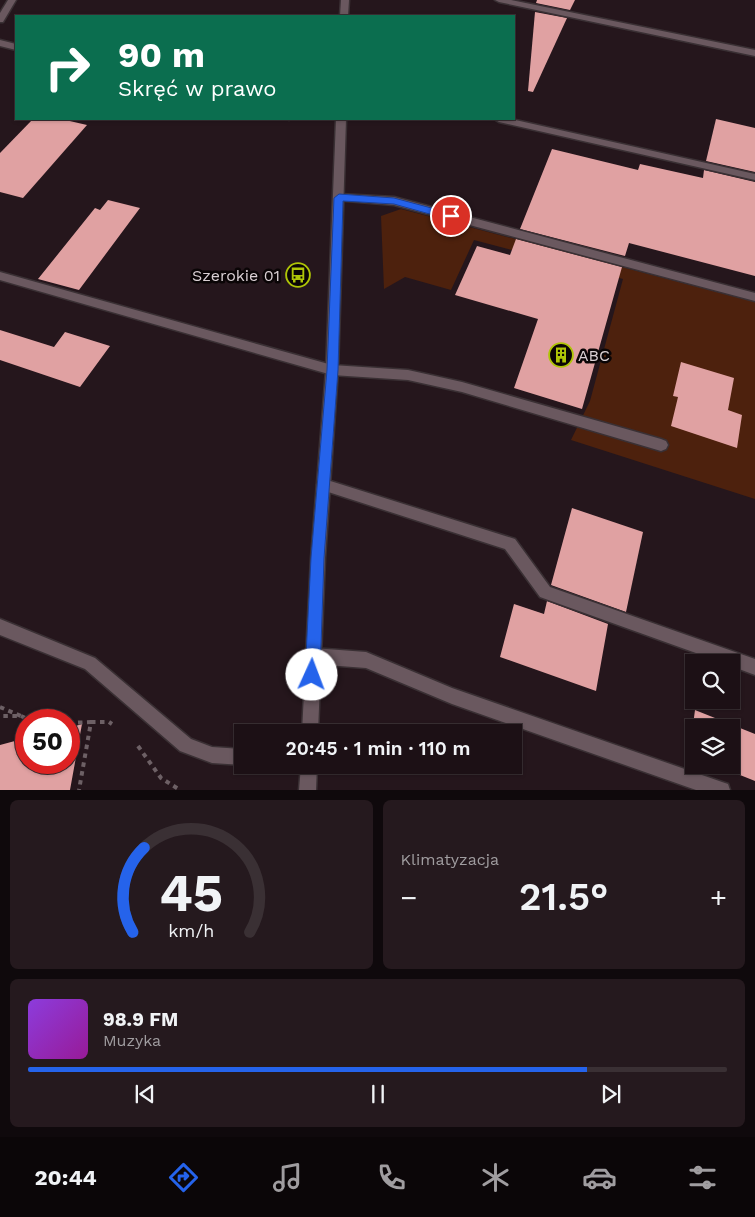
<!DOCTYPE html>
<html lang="pl">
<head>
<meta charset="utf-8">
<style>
  body { margin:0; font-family:"Work Sans",sans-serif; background:#25191e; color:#f1f3f6; height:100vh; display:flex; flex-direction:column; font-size:19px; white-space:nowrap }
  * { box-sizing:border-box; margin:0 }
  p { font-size:16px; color:#a09da0 }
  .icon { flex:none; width:28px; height:28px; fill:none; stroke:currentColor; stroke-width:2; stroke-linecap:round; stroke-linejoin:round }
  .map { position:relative; height:790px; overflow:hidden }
  .sheet { display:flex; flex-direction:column; gap:10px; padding:10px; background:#0f090c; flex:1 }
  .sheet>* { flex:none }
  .banner { position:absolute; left:15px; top:15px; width:500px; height:105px; border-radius:0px; box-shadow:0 1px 4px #0004,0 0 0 1px #3a3034; background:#0b6e4f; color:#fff; overflow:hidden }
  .buttons { position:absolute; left:685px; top:654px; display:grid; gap:10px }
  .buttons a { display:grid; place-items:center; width:55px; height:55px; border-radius:0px; background:#1c1015; box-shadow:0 1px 4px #0004,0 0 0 1px #3a3034; font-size:25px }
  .speed { position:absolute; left:15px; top:709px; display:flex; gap:10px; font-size:25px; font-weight:700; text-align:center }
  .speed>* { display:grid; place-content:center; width:65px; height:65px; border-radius:50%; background:#1c1015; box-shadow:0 1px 4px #0004,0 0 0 1px #3a3034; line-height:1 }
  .speed .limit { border:8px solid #d22; background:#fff; color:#111 }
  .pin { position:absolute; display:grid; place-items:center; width:42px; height:42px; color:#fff; margin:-21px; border:2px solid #fff; border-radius:50%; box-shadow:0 1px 5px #0007 }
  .me { position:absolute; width:55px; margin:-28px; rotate:2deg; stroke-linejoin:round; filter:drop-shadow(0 0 4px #0008) }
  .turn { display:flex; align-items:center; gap:18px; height:105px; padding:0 20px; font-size:22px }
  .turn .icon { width:65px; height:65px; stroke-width:2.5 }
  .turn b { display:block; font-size:35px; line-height:42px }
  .big { font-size:38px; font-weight:600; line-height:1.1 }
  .sheet .card { flex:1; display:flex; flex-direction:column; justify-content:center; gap:8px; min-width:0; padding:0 18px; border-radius:8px; background:#25191e }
  .sheet .dial { align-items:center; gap:0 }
  .dial svg { height:130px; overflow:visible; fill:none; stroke:#3a3034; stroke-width:7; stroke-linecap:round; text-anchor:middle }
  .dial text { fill:#f1f3f6; stroke:none }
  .song { display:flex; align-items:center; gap:15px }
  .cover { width:60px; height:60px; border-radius:8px; background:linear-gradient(135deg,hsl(270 70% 55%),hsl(300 70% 35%)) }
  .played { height:5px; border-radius:2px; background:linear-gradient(90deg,#2563eb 80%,#3a3034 80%) }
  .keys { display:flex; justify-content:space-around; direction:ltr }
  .heat { display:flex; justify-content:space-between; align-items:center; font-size:28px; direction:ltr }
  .sheet .tiles { flex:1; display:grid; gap:10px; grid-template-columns:1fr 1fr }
  .card:last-child { grid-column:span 2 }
  .trip { position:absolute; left:234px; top:724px; width:288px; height:50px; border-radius:0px; background:#1c1015; box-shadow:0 1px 4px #0004,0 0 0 1px #3a3034; font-weight:600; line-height:50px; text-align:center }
  .tab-bar { display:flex; height:80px; justify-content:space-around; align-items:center; background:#0b0608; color:#a09da0 }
  .tab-bar .icon { width:35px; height:35px }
  .tab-bar .current { color:#2563eb }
  .tab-bar b { font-size:22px; color:#f1f3f6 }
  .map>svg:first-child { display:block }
  .green { fill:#4d210d }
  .building { fill:#e0a1a2 }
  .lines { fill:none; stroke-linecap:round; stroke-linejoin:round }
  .lane-casing { stroke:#3a3034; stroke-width:3 }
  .street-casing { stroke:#3a3034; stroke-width:3 }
  .secondary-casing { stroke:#3a3034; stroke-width:3 }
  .path-far1 { stroke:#6d6065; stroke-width:2.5; stroke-dasharray:2.5 2.5; stroke-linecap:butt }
  .path { stroke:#6d6065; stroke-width:4; stroke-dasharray:4.5 4.5; stroke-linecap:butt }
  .lane { fill:#6a585f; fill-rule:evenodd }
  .street { fill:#6a585f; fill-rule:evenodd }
  .secondary { fill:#6a585f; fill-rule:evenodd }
  .route { fill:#2563eb; stroke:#184099 }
  .labels { text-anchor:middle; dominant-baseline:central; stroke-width:5; stroke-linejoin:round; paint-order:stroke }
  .poi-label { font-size:16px; fill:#dad0d4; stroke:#0a0506; text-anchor:end }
</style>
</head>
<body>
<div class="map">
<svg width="755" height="790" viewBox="0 0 755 790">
  <rect width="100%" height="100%" fill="#25161c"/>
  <path class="green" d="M401 209 755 302V499L571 440 590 401 623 279 474 240 451 290 405 277 384 289 381 216Z"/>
  <g class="building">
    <path d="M537 0H575L570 10 536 3Z"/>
    <path d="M535 12 567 18 533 92 528 91Z"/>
    <path d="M33 119H61L87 125 23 198 0 192V153Z"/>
    <path d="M716 119 755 128V172L706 161Z"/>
    <path d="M552 149 638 170 640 164 703 178 704 170 755 182V276L629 243 625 256 520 229Z"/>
    <path d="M108 200 140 208 79 290 38 279 95 208 100 210Z"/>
    <path d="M516 239 622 267 582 409 514 388 538 319 455 295 477 246 510 255Z"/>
    <path d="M0 330 54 347 65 332 110 346 80 387 0 360Z"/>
    <path d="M681 362 734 378 728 410 742 415 737 448 671 426 678 397 673 396Z"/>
    <path d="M572 508 643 532 626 612 551 585Z"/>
    <path d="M547 601 608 624 596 691 500 657 514 604 544 614Z"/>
    <path d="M695 710 755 734V781L715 765H731V728H694V756L689 755Z"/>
    <path d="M82 724 70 790H0V745L26 738V762H69V728Z"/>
  </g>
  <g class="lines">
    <g class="lane-casing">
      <g id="lane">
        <path d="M495 0H511L755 50V56L499 2Z"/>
        <path d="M494 119H511L755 174V180L499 122Z"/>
        <path d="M339 194 394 197 755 293V301L394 205 335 200 334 198Z"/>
        <path d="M0 272 332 365 408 370 462 382 661 439 666 441 668 445 666 449 661 451 462 392 408 380 332 375 0 280Z"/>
        <path d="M324 479 515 539 550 587 755 659V675L731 666V662H721L540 597 505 549 319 489 317 485 319 481Z"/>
        <path d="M0 619 95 658 191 739 212 747 242 749 243 765 212 763 180 751 85 669 0 635Z"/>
        <path d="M313 648 366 652 452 688 722 782 728 784 730 790H696L452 704 366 668 313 664 308 661 305 656 308 651Z"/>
      </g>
    </g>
    <g class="street-casing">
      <g id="street">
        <path d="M8 0H16L3 22H0V13Z"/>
        <path d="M0 40 16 44V50L0 46Z"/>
      </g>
    </g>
    <g class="secondary-casing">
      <g id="secondary">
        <path d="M341 0H349L348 16H340Z"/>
        <path d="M336 119H346L338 370 325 558 318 732H302L311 558 326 370Z"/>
        <path d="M301 765H317L316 790H299Z"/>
      </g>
    </g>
    <path class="path-far1" d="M282 119 290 120"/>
    <g class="path">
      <path d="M0 707 21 716H0"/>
      <path d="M21 716 30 720"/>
      <path d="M91 722H109L112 724"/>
      <path d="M69 723 91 722 79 790"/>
      <path d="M138 746 161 778 180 790"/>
    </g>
    <use href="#lane" class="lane"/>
    <use href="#street" class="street"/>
    <use href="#secondary" class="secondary"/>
  </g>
  <path class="route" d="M339 194 394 198 454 214 456 216 451 220 394 204 343 201 338 370 324 558 320 675 318 680 312 682 307 680 305 675 311 558 327 370 334 198Z"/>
  <defs>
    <g id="bus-ring" transform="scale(1.25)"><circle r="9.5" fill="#0a0506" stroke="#afc507" stroke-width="1.5"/><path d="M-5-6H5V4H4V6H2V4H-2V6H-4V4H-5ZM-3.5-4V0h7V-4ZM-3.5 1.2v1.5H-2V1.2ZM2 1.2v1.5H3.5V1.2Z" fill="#afc507"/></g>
    <g id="building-ring" transform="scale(1.25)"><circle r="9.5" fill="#0a0506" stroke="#afc507" stroke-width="1.5"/><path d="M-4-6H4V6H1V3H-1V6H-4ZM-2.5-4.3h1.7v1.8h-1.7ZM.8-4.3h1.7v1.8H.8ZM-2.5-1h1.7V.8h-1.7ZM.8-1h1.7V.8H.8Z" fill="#afc507"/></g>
  </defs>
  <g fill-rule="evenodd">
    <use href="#bus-ring" x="298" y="275"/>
    <use href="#building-ring" x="561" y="355"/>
  </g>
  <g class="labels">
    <g class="poi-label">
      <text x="280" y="275">Szerokie 01</text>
      <text x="578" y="355" text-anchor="start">ABC</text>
    </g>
  </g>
</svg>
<div class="buttons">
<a><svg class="icon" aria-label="search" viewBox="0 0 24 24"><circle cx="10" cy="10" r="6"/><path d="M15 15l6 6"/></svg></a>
<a><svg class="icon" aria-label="layers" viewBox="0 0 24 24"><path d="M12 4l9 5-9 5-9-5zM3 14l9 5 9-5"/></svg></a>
</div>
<div class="speed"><div class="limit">50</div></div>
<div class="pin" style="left:451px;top:216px;background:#d93025"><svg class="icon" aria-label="arrive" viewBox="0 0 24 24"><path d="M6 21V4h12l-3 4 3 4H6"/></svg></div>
<svg class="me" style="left:312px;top:675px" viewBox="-20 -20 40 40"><circle r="19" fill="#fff"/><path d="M0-13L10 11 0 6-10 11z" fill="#2563eb"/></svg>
<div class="trip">20:45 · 1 min · 110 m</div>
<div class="banner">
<div class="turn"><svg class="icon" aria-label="right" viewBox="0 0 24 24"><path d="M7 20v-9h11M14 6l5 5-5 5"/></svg><div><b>90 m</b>Skręć w prawo</div></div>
</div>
</div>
<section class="sheet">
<div class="tiles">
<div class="card dial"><svg viewBox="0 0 100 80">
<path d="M14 69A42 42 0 1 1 86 69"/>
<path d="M14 69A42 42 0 0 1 21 17" stroke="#2563eb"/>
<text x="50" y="56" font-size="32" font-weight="700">45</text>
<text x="50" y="72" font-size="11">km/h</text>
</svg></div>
<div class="card"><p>Klimatyzacja</p>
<div class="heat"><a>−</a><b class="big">21.5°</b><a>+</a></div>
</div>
<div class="card">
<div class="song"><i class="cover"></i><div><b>98.9 FM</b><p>Muzyka</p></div></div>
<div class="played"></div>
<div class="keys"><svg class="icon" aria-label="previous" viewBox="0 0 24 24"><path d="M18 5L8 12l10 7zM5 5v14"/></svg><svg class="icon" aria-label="pause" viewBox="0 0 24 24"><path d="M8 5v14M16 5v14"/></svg><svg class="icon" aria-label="next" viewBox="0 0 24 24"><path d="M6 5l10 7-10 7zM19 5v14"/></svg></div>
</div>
</div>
</section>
<nav class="tab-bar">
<b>20:44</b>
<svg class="icon current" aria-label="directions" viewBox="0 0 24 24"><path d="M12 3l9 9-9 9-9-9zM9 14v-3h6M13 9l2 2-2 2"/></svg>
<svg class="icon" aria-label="music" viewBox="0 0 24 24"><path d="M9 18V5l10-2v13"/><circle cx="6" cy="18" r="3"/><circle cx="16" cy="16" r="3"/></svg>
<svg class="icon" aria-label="phone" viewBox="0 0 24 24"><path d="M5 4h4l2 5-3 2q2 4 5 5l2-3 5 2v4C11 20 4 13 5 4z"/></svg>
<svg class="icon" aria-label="climate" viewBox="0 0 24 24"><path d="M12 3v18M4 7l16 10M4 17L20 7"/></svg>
<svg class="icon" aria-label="car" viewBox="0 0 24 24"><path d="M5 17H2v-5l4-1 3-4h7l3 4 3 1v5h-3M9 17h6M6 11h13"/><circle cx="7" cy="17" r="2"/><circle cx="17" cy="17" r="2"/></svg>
<svg class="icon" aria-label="filters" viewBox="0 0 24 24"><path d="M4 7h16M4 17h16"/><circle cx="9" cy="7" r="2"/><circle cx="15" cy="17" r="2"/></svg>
</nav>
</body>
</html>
